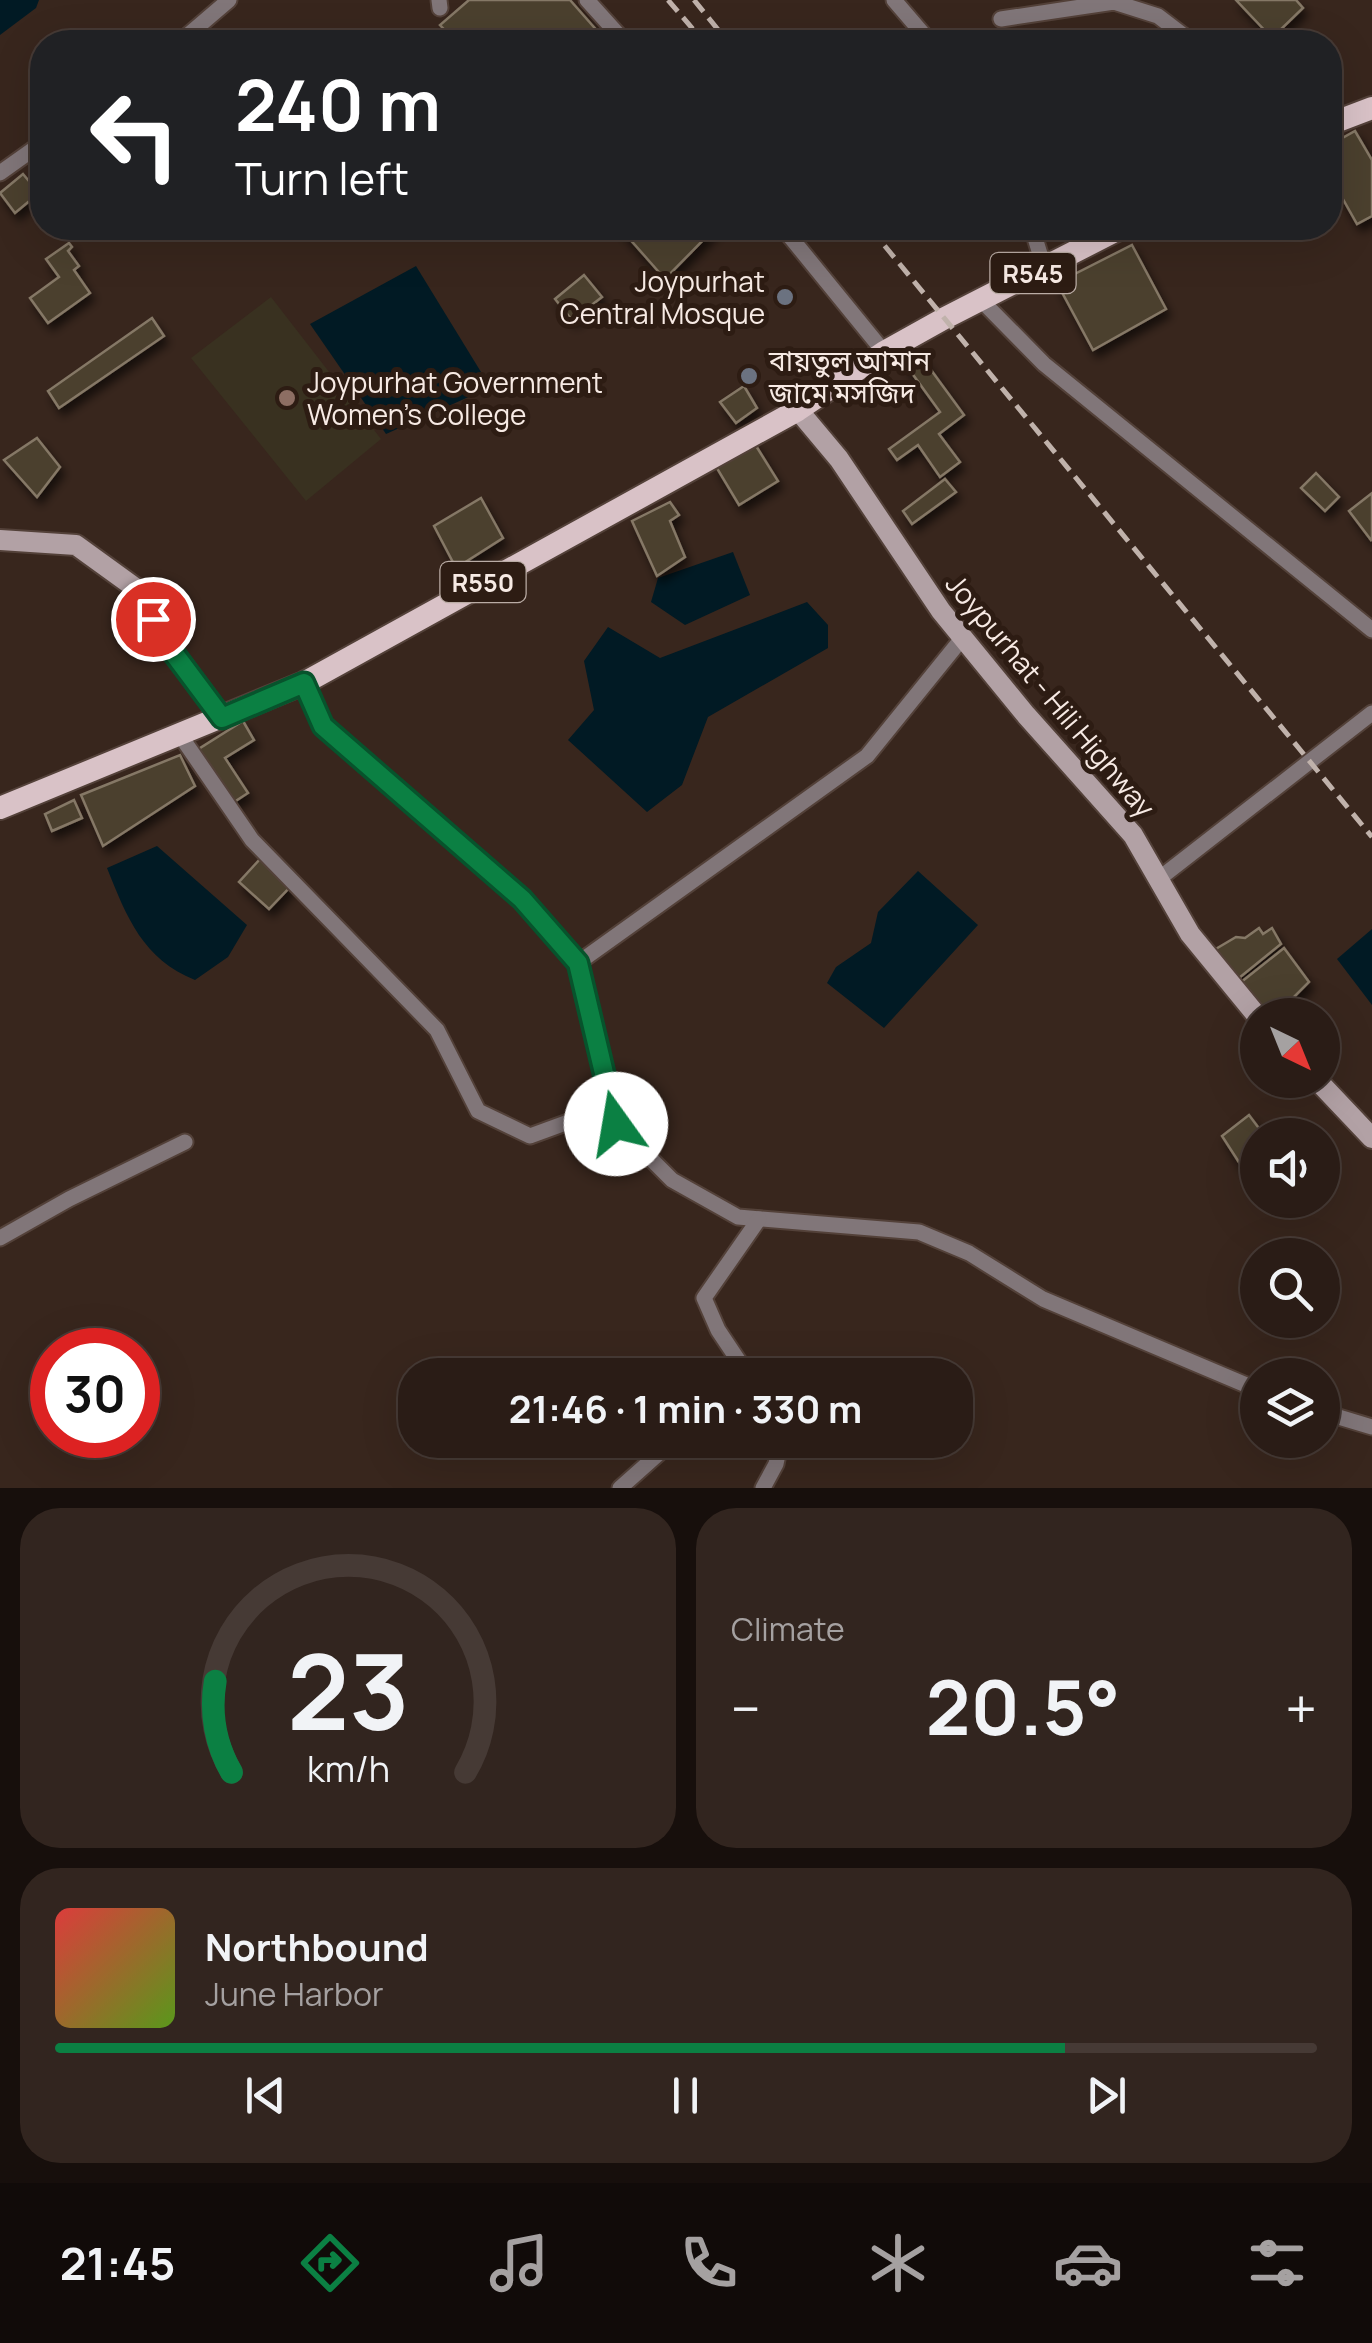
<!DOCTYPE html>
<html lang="en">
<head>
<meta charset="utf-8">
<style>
  body { margin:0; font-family:Manrope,"Noto Sans Bengali",sans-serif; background:#32251f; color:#f1f3f6; height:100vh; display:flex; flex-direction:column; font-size:38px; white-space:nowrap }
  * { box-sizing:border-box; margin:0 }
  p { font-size:32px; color:#a5a1a1 }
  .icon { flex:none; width:55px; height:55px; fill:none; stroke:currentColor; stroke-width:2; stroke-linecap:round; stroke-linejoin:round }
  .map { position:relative; height:1488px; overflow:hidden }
  .details { display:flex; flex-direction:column; gap:20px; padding:20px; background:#170f0c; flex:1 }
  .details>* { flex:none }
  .banner { position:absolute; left:30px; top:30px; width:1312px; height:210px; border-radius:40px; box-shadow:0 10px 40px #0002,0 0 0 2px #463a35; background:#202124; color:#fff; overflow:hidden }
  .needle { width:65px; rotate:137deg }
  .buttons { position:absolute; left:1240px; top:998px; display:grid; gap:20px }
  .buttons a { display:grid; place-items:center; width:100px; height:100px; border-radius:50%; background:#2a1c16; box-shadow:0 10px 40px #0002,0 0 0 2px #463a35; font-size:50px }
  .speed { position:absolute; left:30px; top:1328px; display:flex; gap:20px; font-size:50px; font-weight:700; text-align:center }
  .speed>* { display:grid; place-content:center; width:130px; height:130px; border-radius:50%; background:#2a1c16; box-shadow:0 10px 40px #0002,0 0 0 2px #463a35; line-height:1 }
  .speed .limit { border:15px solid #d22; background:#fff; color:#111 }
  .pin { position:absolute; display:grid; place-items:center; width:85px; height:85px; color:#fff; margin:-42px; border:5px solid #fff; border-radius:50%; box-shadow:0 2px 10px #0007 }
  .me { position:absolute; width:110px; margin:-55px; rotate:347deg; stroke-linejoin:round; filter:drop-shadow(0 0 8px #0008) }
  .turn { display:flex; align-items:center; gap:35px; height:210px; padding:0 40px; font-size:45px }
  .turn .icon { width:130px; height:130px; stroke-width:2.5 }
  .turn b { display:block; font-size:70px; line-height:85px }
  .big { font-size:75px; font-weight:700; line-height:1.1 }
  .details .tile { flex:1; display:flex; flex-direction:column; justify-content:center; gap:15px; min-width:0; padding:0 35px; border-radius:40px; background:#32251f }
  .details .dial { align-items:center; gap:0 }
  .dial svg { height:260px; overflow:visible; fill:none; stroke:#463a35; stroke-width:7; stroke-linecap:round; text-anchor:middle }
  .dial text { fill:#f1f3f6; stroke:none }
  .song { display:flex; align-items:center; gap:30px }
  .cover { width:120px; height:120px; border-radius:15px; background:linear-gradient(135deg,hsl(0 70% 55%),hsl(90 70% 35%)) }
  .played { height:10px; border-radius:5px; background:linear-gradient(90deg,#0b8043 80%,#463a35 80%) }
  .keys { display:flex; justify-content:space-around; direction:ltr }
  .heat { display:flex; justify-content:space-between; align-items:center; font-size:55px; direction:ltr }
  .details .tiles { flex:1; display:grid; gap:20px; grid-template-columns:1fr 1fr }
  .tile:last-child { grid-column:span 2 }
  .trip { position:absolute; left:398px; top:1358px; width:575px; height:100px; border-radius:40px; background:#2a1c16; box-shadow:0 10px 40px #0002,0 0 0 2px #463a35; font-weight:700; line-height:100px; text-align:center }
  .tab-bar { display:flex; height:160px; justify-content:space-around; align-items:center; background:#110b09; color:#a5a1a1 }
  .tab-bar .icon { width:70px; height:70px }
  .tab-bar .current { color:#0b8043 }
  .tab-bar b { font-size:45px; color:#f1f3f6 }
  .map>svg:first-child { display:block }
  .education { fill:#393120 }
  .water { fill:#011a24 }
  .building { fill:#4c402f; stroke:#857866; stroke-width:2.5; filter:url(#shadow) }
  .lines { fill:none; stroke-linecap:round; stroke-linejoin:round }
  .minor-casing { stroke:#534139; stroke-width:19 }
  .secondary-casing { stroke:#534139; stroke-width:24 }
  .primary-casing { stroke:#534139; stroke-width:26 }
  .minor { stroke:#817679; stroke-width:15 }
  .secondary { stroke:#b2a1a5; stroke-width:20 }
  .primary { stroke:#d9c2c7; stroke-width:22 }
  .rail { stroke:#c0b2ab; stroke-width:5; stroke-dasharray:15 8; stroke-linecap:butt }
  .route-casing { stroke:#07532c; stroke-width:25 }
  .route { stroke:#0b8043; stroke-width:18 }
  .worship-dot { fill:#6b7280; stroke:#2d1c13; stroke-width:4 }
  .education-dot { fill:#8d6e63; stroke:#2d1c13; stroke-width:4 }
  .labels { text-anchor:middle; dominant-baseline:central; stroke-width:10; stroke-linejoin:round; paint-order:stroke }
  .shield { fill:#2d1c13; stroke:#baaca5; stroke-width:2.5 }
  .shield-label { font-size:25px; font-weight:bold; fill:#f7eae4 }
  .poi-label { font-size:28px; fill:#f7eae4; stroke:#2d1c13; text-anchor:start }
  .street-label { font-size:28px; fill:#f7eae4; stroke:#2d1c13 }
</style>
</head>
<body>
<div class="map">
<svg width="1372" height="1488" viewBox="0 0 1372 1488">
  <defs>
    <filter id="shadow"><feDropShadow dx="4" dy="7" stdDeviation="5" flood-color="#0009"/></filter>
  </defs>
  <rect width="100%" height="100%" fill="#38261d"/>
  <path class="education" d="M271 297 381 439 306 501 191 358Z"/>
  <g class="water">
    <path d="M0 0H39L36 8 0 35Z"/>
    <path d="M416 266 481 372 473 395 386 434 310 324Z"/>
    <path d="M733 552 750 595 685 625 651 602 658 578Z"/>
    <path d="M807 602 828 625V648L708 717 682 785 647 812 568 740 594 710 584 661 608 627 660 658Z"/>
    <path d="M157 846 247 925 228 957 195 980C143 959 127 918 107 868Z"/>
    <path d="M918 871 978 925 884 1028 827 983 836 967 871 943 878 912Z"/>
    <path d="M1372 929V1005L1337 959Z"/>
  </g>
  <g class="building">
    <path d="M469 0H570L607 42H456L440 25Z"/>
    <path d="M1236 0H1296L1303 8 1272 38Z"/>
    <path d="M1355 131 1372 160V216L1357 224 1330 176V145Z"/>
    <path d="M23 174 39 193 15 213 0 193Z"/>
    <path d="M620 228H715L665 279Z"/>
    <path d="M69 243 72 247 68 251 79 266 74 270 90 293 48 323 30 298 59 277 46 259Z"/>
    <path d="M1132 245 1166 309 1093 350 1057 283Z"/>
    <path d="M584 275 602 297 572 320 555 299Z"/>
    <path d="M152 318 164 336 59 408 48 391Z"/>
    <path d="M915 348 964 415 939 434 960 462 940 477 918 445 897 460 889 449 940 412 901 358Z"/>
    <path d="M744 386 757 408 736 423 720 402Z"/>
    <path d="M37 438 60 467 37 497 4 460Z"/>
    <path d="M753 441 778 481 739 505 715 465Z"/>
    <path d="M1316 473 1339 497 1325 511 1301 488Z"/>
    <path d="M945 479 956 492 912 524 903 511Z"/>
    <path d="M1372 493V539L1371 540 1349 511Z"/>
    <path d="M481 498 503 538 456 568 434 526Z"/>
    <path d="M670 502 679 515 670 521 685 557 657 576 632 521Z"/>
    <path d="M243 721 254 740 225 758 248 793 231 804 197 750Z"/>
    <path d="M180 755 195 786 103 846 81 795Z"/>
    <path d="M74 800 82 818 52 831 45 814Z"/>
    <path d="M261 858 291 886 269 909 239 882Z"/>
    <path d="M1259 928 1263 934 1272 928 1281 944 1239 978 1214 950 1236 937 1245 938Z"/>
    <path d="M1284 948 1309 982 1276 1015H1267L1240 983Z"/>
    <path d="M1249 1115 1264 1135H1258V1181L1253 1184 1222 1136Z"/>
  </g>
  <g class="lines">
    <g class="minor-casing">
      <g id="minor">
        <path d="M439 0 440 8"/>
        <path d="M587 0 625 42"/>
        <path d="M894 0 930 42"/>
        <path d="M1001 19 1114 2 1158 16 1192 42"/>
        <path d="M180 42 229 0"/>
        <path d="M0 173 42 143"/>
        <path d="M783 228 884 352"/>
        <path d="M1032 228 1044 267"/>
        <path d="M981 300 1044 364 1372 630"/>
        <path d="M304 683 323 726 523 899 578 963 616 1124 672 1180 738 1217 919 1232 969 1253 1043 1299 1258 1390"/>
        <path d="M180 735 252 840 437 1030 478 1111 530 1136 612 1106"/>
        <path d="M1160 878 1372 713"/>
        <path d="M578 963 867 756 964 636"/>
        <path d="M0 1238 69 1199 185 1142"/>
        <path d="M748 1375 718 1330 704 1298 759 1219"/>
        <path d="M1322 1412 1372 1427"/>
        <path d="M620 1488 674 1440"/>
        <path d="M763 1488 776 1464 781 1440"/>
      </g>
    </g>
    <g class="secondary-casing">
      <g id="secondary">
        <path d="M798 410 839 459 941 611 1026 715 1133 835 1190 934 1258 1017"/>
        <path d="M0 540 76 545 134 587 172 651 222 718"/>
        <path d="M1317 1080 1372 1138"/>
      </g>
    </g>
    <g class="primary-casing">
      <g id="primary">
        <path d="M1330 124 1372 108"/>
        <path d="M0 808 304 683 798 410 884 352 945 318 1121 228"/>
      </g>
    </g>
    <use href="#minor" class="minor"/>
    <use href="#secondary" class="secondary"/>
    <use href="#primary" class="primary"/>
    <g class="rail">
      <path d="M668 0 704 42"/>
      <path d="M694 0 728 42"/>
      <path d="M870 228 1372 837"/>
    </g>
  </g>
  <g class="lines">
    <g class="route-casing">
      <path id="route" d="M153 619 172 651 222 718 304 683 323 726 522 899 578 963 616 1124"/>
    </g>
    <use href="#route" class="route"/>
  </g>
  <g class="worship-dot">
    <circle cx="785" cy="297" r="10"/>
    <circle cx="749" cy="376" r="10"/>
  </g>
  <circle class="education-dot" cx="287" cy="398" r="10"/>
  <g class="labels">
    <g class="shield">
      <rect x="990.5" y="253" width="85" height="40" rx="8"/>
      <rect x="440.5" y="562" width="85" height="40" rx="8"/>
    </g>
    <g class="shield-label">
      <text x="1033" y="273">R545</text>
      <text x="483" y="582">R550</text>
    </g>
    <g class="poi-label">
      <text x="765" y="281" text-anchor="end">Joypurhat<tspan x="765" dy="32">Central Mosque</tspan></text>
      <text x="769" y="360">বায়তুল আমান<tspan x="769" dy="32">জামে মসজিদ</tspan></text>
      <text x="307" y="382">Joypurhat Government<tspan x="307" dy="32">Women's College</tspan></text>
    </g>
    <g class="street-label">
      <text transform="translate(1051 695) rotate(50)">Joypurhat - Hili Highway</text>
    </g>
  </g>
</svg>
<div class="buttons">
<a><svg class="needle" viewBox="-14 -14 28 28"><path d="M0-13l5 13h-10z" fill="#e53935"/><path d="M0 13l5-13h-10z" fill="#a5a1a1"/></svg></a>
<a><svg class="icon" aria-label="sound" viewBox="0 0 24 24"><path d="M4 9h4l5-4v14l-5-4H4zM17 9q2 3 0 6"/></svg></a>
<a><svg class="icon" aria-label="search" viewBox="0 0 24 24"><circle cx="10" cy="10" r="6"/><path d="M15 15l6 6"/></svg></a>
<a><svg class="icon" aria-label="layers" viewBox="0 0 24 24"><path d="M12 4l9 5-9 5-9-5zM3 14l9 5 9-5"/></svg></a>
</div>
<div class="speed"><div class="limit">30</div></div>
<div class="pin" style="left:153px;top:619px;background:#d93025"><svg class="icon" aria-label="arrive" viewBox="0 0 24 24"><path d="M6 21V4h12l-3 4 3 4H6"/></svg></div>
<svg class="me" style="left:616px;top:1124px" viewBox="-20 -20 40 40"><circle r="19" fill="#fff"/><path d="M0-13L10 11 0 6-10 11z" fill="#0b8043"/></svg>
<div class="trip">21:46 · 1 min · 330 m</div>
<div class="banner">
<div class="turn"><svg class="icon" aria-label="left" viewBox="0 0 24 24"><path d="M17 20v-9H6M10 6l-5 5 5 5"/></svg><div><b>240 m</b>Turn left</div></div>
</div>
</div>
<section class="details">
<div class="tiles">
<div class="tile dial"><svg viewBox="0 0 100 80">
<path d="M14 69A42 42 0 1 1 86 69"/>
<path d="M14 69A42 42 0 0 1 9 41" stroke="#0b8043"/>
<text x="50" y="56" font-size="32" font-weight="700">23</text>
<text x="50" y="72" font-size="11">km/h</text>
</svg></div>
<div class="tile"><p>Climate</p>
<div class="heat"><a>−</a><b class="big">20.5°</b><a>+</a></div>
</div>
<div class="tile">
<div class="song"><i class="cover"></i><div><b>Northbound</b><p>June Harbor</p></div></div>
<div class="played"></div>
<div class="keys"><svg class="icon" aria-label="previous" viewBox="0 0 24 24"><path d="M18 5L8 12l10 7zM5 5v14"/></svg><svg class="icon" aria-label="pause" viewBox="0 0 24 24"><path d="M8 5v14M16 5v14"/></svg><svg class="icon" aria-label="next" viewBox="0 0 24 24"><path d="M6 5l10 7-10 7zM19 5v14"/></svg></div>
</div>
</div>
</section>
<nav class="tab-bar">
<b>21:45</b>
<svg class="icon current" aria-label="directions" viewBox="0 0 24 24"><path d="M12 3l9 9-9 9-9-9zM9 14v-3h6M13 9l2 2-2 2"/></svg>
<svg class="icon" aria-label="music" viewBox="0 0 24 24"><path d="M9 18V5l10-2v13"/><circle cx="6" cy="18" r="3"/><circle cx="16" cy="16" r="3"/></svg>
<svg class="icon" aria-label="phone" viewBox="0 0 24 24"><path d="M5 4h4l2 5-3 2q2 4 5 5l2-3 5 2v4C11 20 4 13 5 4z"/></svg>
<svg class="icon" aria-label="climate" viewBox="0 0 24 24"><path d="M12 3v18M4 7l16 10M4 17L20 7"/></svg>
<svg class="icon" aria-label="car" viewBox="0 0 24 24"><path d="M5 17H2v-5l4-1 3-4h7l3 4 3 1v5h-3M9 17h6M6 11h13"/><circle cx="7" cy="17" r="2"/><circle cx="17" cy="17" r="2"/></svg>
<svg class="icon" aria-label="filters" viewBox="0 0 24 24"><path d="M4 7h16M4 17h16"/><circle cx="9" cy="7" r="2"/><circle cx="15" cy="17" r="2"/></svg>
</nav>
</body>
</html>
